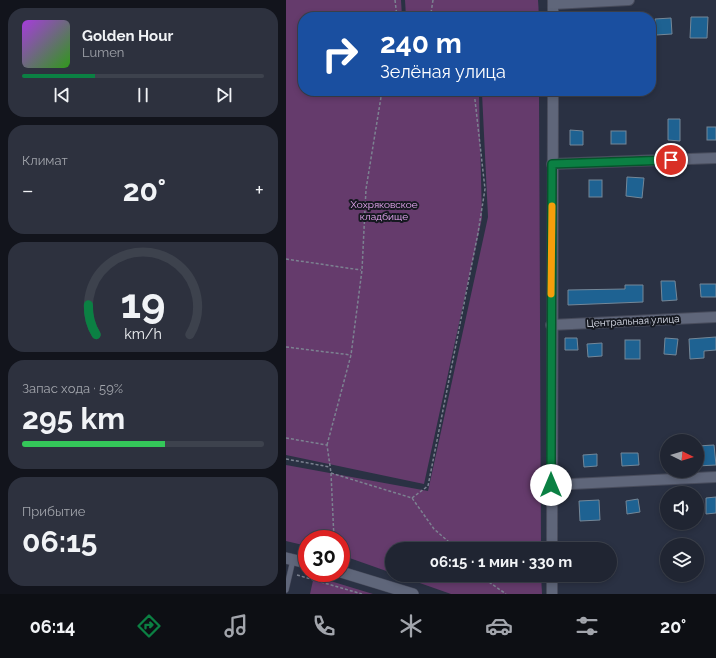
<!DOCTYPE html>
<html lang="ru">
<head>
<meta charset="utf-8">
<style>
  body { margin:0; font-family:Raleway,sans-serif; background:#2d313e; color:#f1f3f6; height:100vh; display:flex; flex-direction:column; font-size:15px; white-space:nowrap }
  * { box-sizing:border-box; margin:0 }
  p { font-size:13px; color:#a2a5ac }
  .icon { flex:none; width:22px; height:22px; fill:none; stroke:currentColor; stroke-width:2; stroke-linecap:round; stroke-linejoin:round }
  .map { position:relative; flex:1; overflow:hidden }
  .side { display:flex; flex-direction:column; gap:8px; padding:8px; background:#12141c; width:286px }
  .side>* { flex:none }
  .guide { position:absolute; left:12px; top:12px; width:358px; height:84px; border-radius:16px; box-shadow:0 2px 6px #0003,0 0 0 1px #3d424d; background:#1a4fa0; color:#fff; overflow:hidden }
  .needle { width:26px; rotate:95deg }
  .controls { position:absolute; left:374px; top:434px; display:grid; gap:8px }
  .controls a { display:grid; place-items:center; width:44px; height:44px; border-radius:50%; background:#202532; box-shadow:0 2px 6px #0003,0 0 0 1px #3d424d; font-size:20px }
  .speed { position:absolute; left:12px; top:530px; display:flex; gap:8px; font-size:20px; font-weight:700; text-align:center }
  .speed>* { display:grid; place-content:center; width:52px; height:52px; border-radius:50%; background:#202532; box-shadow:0 2px 6px #0003,0 0 0 1px #3d424d; line-height:1 }
  .speed .limit { border:6px solid #d22; background:#fff; color:#111 }
  .pin { position:absolute; display:grid; place-items:center; width:34px; height:34px; color:#fff; margin:-17px; border:2px solid #fff; border-radius:50%; box-shadow:0 1px 4px #0007 }
  .me { position:absolute; width:44px; margin:-22px; rotate:0deg; stroke-linejoin:round; filter:drop-shadow(0 0 3px #0008) }
  .turn { display:flex; align-items:center; gap:14px; height:84px; padding:0 16px; font-size:18px }
  .turn .icon { width:52px; height:52px; stroke-width:2.5 }
  .turn b { display:block; font-size:28px; line-height:34px }
  .big { font-size:30px; font-weight:700; line-height:1.1 }
  .side .card { flex:1; display:flex; flex-direction:column; justify-content:center; gap:6px; min-width:0; padding:0 14px; border-radius:16px; background:#2d313e }
  .side .dial { align-items:center; gap:0 }
  .dial svg { height:104px; overflow:visible; fill:none; stroke:#3d424d; stroke-width:7; stroke-linecap:round; text-anchor:middle }
  .dial text { fill:#f1f3f6; stroke:none }
  .song { display:flex; align-items:center; gap:12px }
  .cover { width:48px; height:48px; border-radius:6px; background:linear-gradient(135deg,hsl(280 70% 55%),hsl(110 70% 35%)) }
  .played { height:4px; border-radius:2px; background:linear-gradient(90deg,#0b8043 30%,#3d424d 30%) }
  .keys { display:flex; justify-content:space-around; direction:ltr }
  .heat { display:flex; justify-content:space-between; align-items:center; font-size:22px; direction:ltr }
  .charge { height:6px; border-radius:3px; background:linear-gradient(90deg,#34c759 59%,#3d424d 0) }
  .trip { position:absolute; left:99px; top:542px; width:232px; height:40px; border-radius:20px; background:#202532; box-shadow:0 2px 6px #0003,0 0 0 1px #3d424d; font-weight:700; line-height:40px; text-align:center }
  .tabs { display:flex; height:64px; justify-content:space-around; align-items:center; background:#0d0f14; color:#a2a5ac }
  .tabs .icon { width:28px; height:28px }
  .tabs .selected { color:#0b8043 }
  .tabs b { font-size:18px; color:#f1f3f6 }
  main { display:flex; flex:1; min-height:0 }
  .map>svg:first-child { display:block }
  .green { fill:#653b6c }
  .building { fill:#1e6292; stroke:#748798 }
  .lines { fill:none; stroke-linecap:round; stroke-linejoin:round }
  .service-casing { stroke:#484c5c; stroke-width:6 }
  .minor-casing { stroke:#484c5c; stroke-width:12 }
  .tertiary-casing { stroke:#484c5c; stroke-width:12 }
  .path { stroke:#7c8291; stroke-width:1.5; stroke-dasharray:3 2; stroke-linecap:butt }
  .service { stroke:#5f667a; stroke-width:5 }
  .minor { stroke:#5f667a; stroke-width:10 }
  .tertiary { stroke:#5f667a; stroke-width:11 }
  .route-casing { stroke:#07532c; stroke-width:10 }
  .route { stroke:#0b8043; stroke-width:7 }
  .slow { stroke:#f59e0b; stroke-width:7 }
  .labels { text-anchor:middle; dominant-baseline:central; stroke-width:4; stroke-linejoin:round; paint-order:stroke }
  .park-label { font-size:10px; fill:#eeacf9; stroke:#161921 }
  .street-label { font-size:10px; fill:#dde1ed; stroke:#161921 }
</style>
</head>
<body>
<main>
<section class="side">
<div class="card">
<div class="song"><i class="cover"></i><div><b>Golden Hour</b><p>Lumen</p></div></div>
<div class="played"></div>
<div class="keys"><svg class="icon" aria-label="previous" viewBox="0 0 24 24"><path d="M18 5L8 12l10 7zM5 5v14"/></svg><svg class="icon" aria-label="pause" viewBox="0 0 24 24"><path d="M8 5v14M16 5v14"/></svg><svg class="icon" aria-label="next" viewBox="0 0 24 24"><path d="M6 5l10 7-10 7zM19 5v14"/></svg></div>
</div>
<div class="card"><p>Климат</p>
<div class="heat"><a>−</a><b class="big">20°</b><a>+</a></div>
</div>
<div class="card dial"><svg viewBox="0 0 100 80">
<path d="M14 69A42 42 0 1 1 86 69"/>
<path d="M14 69A42 42 0 0 1 8 46" stroke="#0b8043"/>
<text x="50" y="56" font-size="32" font-weight="700">19</text>
<text x="50" y="72" font-size="11">km/h</text>
</svg></div>
<div class="card"><p>Запас хода · 59%</p><b class="big">295 km</b><div class="charge"></div></div>
<div class="card"><p>Прибытие</p><b class="big">06:15</b></div>
</section>
<div class="map">
<svg width="430" height="594" viewBox="0 0 430 594">
  <rect width="100%" height="100%" fill="#2a3143"/>
  <g class="green">
    <path d="M0 0H115L116 17H17V91H169L193 96 196 218 138 484 0 455Z"/>
    <path d="M119 0H252L253 17H120Z"/>
    <path d="M187 91H253L255 549H106V573L55 555V539H21V546L0 541V465L142 491 202 217 196 93Z"/>
    <path d="M111 575H255L256 594H165Z"/>
    <path d="M28 576 87 594H24Z"/>
  </g>
  <g class="building">
    <path d="M405 17H422L421 38H404Z"/>
    <path d="M385 18 386 34 370 35 369 19Z"/>
    <path d="M382 119H394V141L382 140Z"/>
    <rect x="421" y="127" width="9" height="13"/>
    <path d="M284 130 297 131V145H284Z"/>
    <rect x="325" y="131" width="15" height="13"/>
    <path d="M341 177 358 178 356 198 340 196Z"/>
    <rect x="303" y="180" width="13" height="17"/>
    <path d="M375 281H389L391 300 376 301Z"/>
    <path d="M414 284H430V297H415Z"/>
    <path d="M339 285H357V302L282 305V290L339 289Z"/>
    <path d="M430 337V350L418 351V358L404 359 403 339Z"/>
    <path d="M279 338H291L292 350H279Z"/>
    <path d="M379 338 392 339 390 355 378 354Z"/>
    <rect x="339" y="340" width="15" height="19"/>
    <path d="M316 343V356L302 357 301 344Z"/>
    <path d="M428 445 430 465 411 466V446Z"/>
    <path d="M335 453H352L353 465 336 466Z"/>
    <path d="M311 454V466L298 467 297 455Z"/>
    <path d="M430 497V513L420 514V498Z"/>
    <path d="M352 499 354 512 341 514 340 501Z"/>
    <path d="M313 500 314 520 294 521 293 501Z"/>
  </g>
  <g class="lines">
    <g class="service-casing">
      <path id="service" d="M0 590 7 560"/>
    </g>
    <g class="minor-casing">
      <g id="minor">
        <path d="M267 0V17"/>
        <path d="M267 4 343 0"/>
        <path d="M266 164 430 158"/>
        <path d="M265 325 430 317"/>
        <path d="M265 485 430 477"/>
        <path d="M266 549 267 91"/>
        <path d="M266 575V594"/>
      </g>
    </g>
    <g class="tertiary-casing">
      <g id="tertiary">
        <path d="M0 558 21 563"/>
        <path d="M55 572 127 594"/>
      </g>
    </g>
    <g class="path">
      <path d="M109 0 111 17"/>
      <path d="M147 0 145 13 148 17"/>
      <path d="M0 259 75 270"/>
      <path d="M0 347 65 355"/>
      <path d="M0 438 41 445 45 473 48 539"/>
      <path d="M41 445 65 355 76 270 80 189 96 91"/>
      <path d="M0 459 44 467"/>
      <path d="M45 473 126 498 148 529 171 549"/>
      <path d="M126 498 142 486 192 233 199 189 188 91"/>
      <path d="M11 575 76 594"/>
      <path d="M196 575 203 582 220 594"/>
    </g>
    <use href="#service" class="service"/>
    <use href="#minor" class="minor"/>
    <use href="#tertiary" class="tertiary"/>
  </g>
  <g class="lines">
    <g class="route-casing">
      <path id="route" d="M265 485 266 164 385 160"/>
    </g>
    <use href="#route" class="route"/>
    <path class="slow" d="M265 294 266 206"/>
  </g>
  <g class="labels">
    <g class="park-label">
      <text x="98" y="204">Хохряковское<tspan x="98" dy="12">кладбище</tspan></text>
    </g>
    <g class="street-label">
      <text transform="translate(347 321) rotate(-3)">Центральная улица</text>
    </g>
  </g>
</svg>
<div class="controls">
<a><svg class="needle" viewBox="-14 -14 28 28"><path d="M0-13l5 13h-10z" fill="#e53935"/><path d="M0 13l5-13h-10z" fill="#a2a5ac"/></svg></a>
<a><svg class="icon" aria-label="sound" viewBox="0 0 24 24"><path d="M4 9h4l5-4v14l-5-4H4zM17 9q2 3 0 6"/></svg></a>
<a><svg class="icon" aria-label="layers" viewBox="0 0 24 24"><path d="M12 4l9 5-9 5-9-5zM3 14l9 5 9-5"/></svg></a>
</div>
<div class="speed"><div class="limit">30</div></div>
<div class="pin" style="left:385px;top:160px;background:#d93025"><svg class="icon" aria-label="arrive" viewBox="0 0 24 24"><path d="M6 21V4h12l-3 4 3 4H6"/></svg></div>
<svg class="me" style="left:265px;top:485px" viewBox="-20 -20 40 40"><circle r="19" fill="#fff"/><path d="M0-13L10 11 0 6-10 11z" fill="#0b8043"/></svg>
<div class="trip">06:15 · 1 мин · 330 m</div>
<div class="guide">
<div class="turn"><svg class="icon" aria-label="right" viewBox="0 0 24 24"><path d="M7 20v-9h11M14 6l5 5-5 5"/></svg><div><b>240 m</b>Зелёная улица</div></div>
</div>
</div>
</main>
<nav class="tabs">
<b>06:14</b>
<svg class="icon selected" aria-label="directions" viewBox="0 0 24 24"><path d="M12 3l9 9-9 9-9-9zM9 14v-3h6M13 9l2 2-2 2"/></svg>
<svg class="icon" aria-label="music" viewBox="0 0 24 24"><path d="M9 18V5l10-2v13"/><circle cx="6" cy="18" r="3"/><circle cx="16" cy="16" r="3"/></svg>
<svg class="icon" aria-label="phone" viewBox="0 0 24 24"><path d="M5 4h4l2 5-3 2q2 4 5 5l2-3 5 2v4C11 20 4 13 5 4z"/></svg>
<svg class="icon" aria-label="climate" viewBox="0 0 24 24"><path d="M12 3v18M4 7l16 10M4 17L20 7"/></svg>
<svg class="icon" aria-label="car" viewBox="0 0 24 24"><path d="M5 17H2v-5l4-1 3-4h7l3 4 3 1v5h-3M9 17h6M6 11h13"/><circle cx="7" cy="17" r="2"/><circle cx="17" cy="17" r="2"/></svg>
<svg class="icon" aria-label="filters" viewBox="0 0 24 24"><path d="M4 7h16M4 17h16"/><circle cx="9" cy="7" r="2"/><circle cx="15" cy="17" r="2"/></svg>
<b>20°</b>
</nav>
</body>
</html>
